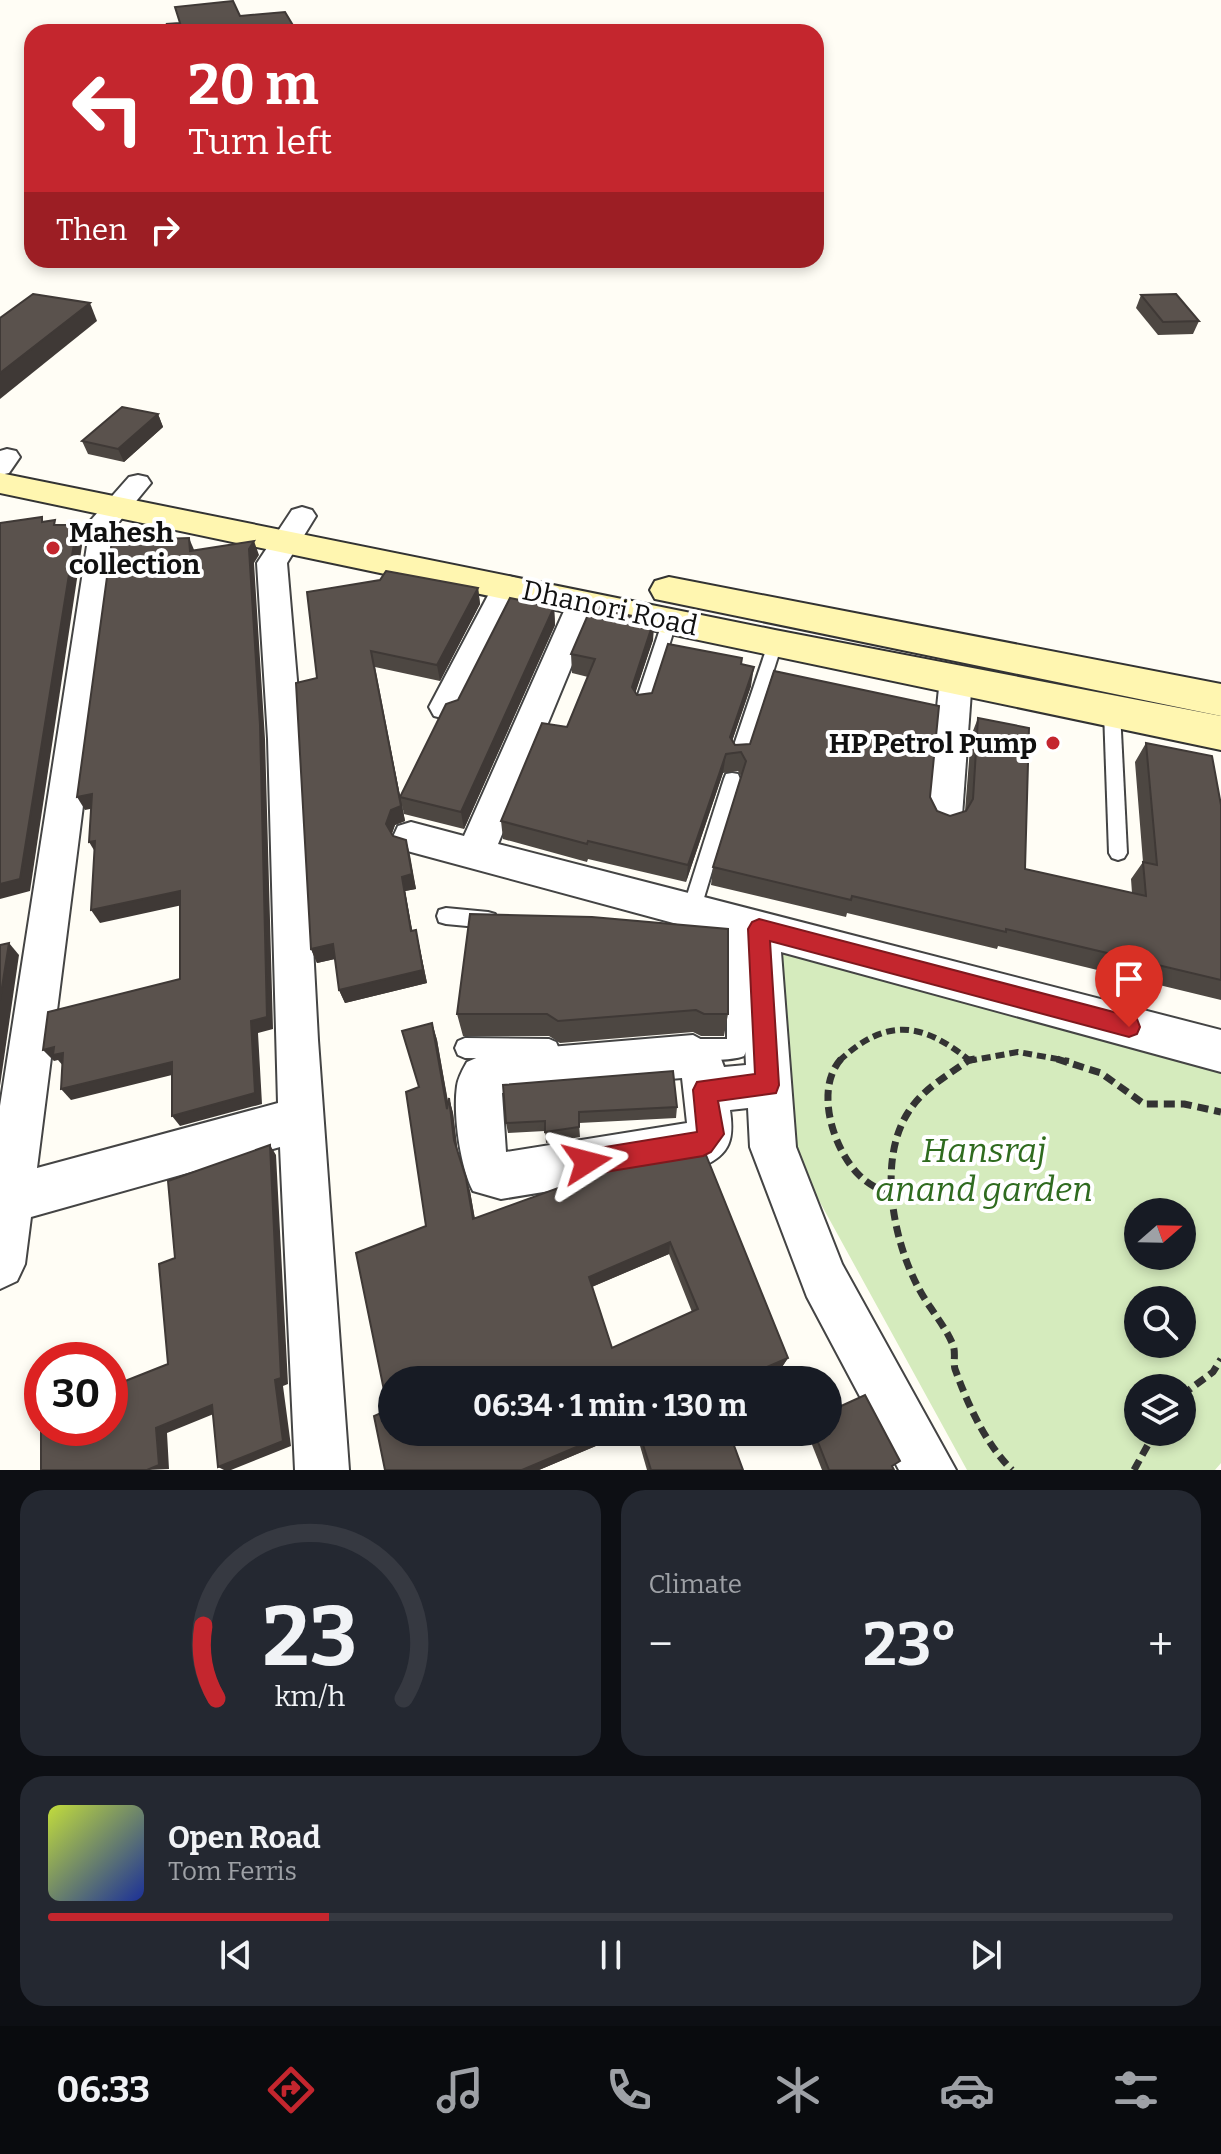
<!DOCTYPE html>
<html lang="en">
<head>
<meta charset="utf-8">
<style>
  body { margin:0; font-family:Bitter,serif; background:#242831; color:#f1f3f6; height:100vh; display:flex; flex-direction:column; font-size:30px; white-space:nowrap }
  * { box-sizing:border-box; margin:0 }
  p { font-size:26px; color:#9ea1a6 }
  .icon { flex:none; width:44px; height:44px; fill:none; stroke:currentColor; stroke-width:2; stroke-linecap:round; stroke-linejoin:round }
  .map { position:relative; height:1470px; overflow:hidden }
  .drawer { display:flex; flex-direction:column; gap:20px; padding:20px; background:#0d0f14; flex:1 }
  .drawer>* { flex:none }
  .hud { position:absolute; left:24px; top:24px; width:800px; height:244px; border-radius:24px; box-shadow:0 4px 12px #0003; background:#c4262e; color:#fff; overflow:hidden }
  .needle { width:52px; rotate:70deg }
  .controls { position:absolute; left:1124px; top:1198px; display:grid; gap:16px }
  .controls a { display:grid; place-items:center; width:72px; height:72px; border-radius:50%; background:#171b24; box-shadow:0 4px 12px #0003; font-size:40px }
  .speed { position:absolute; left:24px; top:1342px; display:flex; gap:16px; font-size:40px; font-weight:700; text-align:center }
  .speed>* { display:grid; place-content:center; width:104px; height:104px; border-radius:50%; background:#171b24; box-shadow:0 4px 12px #0003; line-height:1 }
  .speed .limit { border:12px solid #d22; background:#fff; color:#111 }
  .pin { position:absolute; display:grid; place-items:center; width:68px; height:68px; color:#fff; margin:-82px -34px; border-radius:50% 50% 50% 0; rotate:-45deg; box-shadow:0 0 8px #0007 }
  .pin .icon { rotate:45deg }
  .me { position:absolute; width:88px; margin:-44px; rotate:81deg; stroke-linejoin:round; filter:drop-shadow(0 0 6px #0008) }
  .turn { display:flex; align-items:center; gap:28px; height:168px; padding:0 32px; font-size:36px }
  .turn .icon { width:104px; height:104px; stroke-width:2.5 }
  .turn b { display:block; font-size:56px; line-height:68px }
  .then { display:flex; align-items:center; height:76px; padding:0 32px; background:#0003; gap:16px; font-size:30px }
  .big { font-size:60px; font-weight:700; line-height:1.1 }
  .drawer .tile { flex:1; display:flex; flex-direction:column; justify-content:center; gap:12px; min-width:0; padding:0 28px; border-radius:24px; background:#242831 }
  .drawer .dial { align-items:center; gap:0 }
  .dial svg { height:208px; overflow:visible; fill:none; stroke:#363941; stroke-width:7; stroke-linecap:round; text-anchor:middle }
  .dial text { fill:#f1f3f6; stroke:none }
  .song { display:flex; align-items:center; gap:24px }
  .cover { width:96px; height:96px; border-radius:12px; background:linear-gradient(135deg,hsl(70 70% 55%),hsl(230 70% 35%)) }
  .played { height:8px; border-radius:4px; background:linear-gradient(90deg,#c4262e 25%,#363941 25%) }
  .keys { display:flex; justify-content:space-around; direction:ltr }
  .heat { display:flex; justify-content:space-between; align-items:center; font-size:44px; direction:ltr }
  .drawer .tiles { flex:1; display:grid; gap:20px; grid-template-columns:1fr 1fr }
  .tile:last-child { grid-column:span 2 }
  .trip { position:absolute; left:378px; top:1366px; width:464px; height:80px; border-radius:40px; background:#171b24; box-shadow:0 4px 12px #0003; font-weight:700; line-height:80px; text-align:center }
  .tab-bar { display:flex; height:128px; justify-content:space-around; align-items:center; background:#090b0e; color:#9ea1a6 }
  .tab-bar .icon { width:56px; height:56px }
  .tab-bar .selected { color:#c4262e }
  .tab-bar b { font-size:36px; color:#f1f3f6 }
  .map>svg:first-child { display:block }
  .green { fill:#d5ebbd; fill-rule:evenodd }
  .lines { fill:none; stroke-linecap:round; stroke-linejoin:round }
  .service-casing { stroke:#444; stroke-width:4 }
  .minor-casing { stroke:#444; stroke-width:4 }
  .secondary-casing { stroke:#333; stroke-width:4 }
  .path-far1 { stroke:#333; stroke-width:6; stroke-dasharray:9 5; stroke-linecap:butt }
  .path { stroke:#333; stroke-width:7; stroke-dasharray:11 6; stroke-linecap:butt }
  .service { fill:#fff; fill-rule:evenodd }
  .minor { fill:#fff; fill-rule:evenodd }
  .secondary { fill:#fff6b0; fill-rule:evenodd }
  .wall { fill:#4d4742; fill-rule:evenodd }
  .shaded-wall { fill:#3f3936 }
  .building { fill:#5a524d; stroke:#3f3936; stroke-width:2; fill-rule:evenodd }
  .route { fill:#c4262e; stroke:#7f191e; stroke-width:2 }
  .poi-dot { fill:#c4262e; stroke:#fff; stroke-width:3 }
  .labels { text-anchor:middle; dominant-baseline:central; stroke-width:8; stroke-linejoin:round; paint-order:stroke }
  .poi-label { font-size:28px; font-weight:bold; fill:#111; stroke:#fff; text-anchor:start }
  .street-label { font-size:28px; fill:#111; stroke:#fff }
  .near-park-label { font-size:34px; font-style:italic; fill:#2f6b1f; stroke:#fff }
</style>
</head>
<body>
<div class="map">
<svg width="1221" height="1470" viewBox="0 0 1221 1470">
  <rect width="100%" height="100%" fill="#fffdf5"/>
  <path class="green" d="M776 947 1221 1067V1463L1215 1470H967L788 1144ZM1138 1212H1182V1256H1138ZM1138 1300H1182V1344H1138ZM1138 1388H1182V1432H1138Z"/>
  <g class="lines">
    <g class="service-casing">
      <g id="service">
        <path d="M670 615 677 620 650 707 648 711H636L634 707 663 620Z"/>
        <path d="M775 639 782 644 746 757 744 761H732L730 757 768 644Z"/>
        <path d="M1112 705 1120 711 1127 853 1124 858 1118 860 1112 858 1109 853 1104 711Z"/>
        <path d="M732 773 738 774 740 779 700 911 697 917 691 919 685 917 682 911 724 779 726 774Z"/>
        <path d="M446 908 488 912 495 914 497 920 495 926 488 928 446 924 439 922 437 916 439 910Z"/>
        <path d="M706 932 743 937 745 943 747 986 769 990 772 996 769 1002 747 1004V1049L744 1056C730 1061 703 1061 689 1056L686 1049 689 1042 696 1039H727V950L699 946 697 940 699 934Z"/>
        <path d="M465 1038 549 1039 556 1042 559 1049 556 1056 549 1059 465 1058 458 1055 455 1048 458 1041Z"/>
      </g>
    </g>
    <g class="minor-casing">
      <g id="minor">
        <path d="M7 449 16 451 20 457 9 473 0 475V451Z"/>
        <path d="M138 475 147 477 151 483 119 522 37 1168 278 1103 268 739 257 563 292 510 302 507 312 510 316 516 287 563 302 739 318 1040 349 1470H295L280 1147 31 1217 25 1264 17 1281 0 1289V1106L91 520 129 477Z"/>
        <path d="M508 576 519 579 523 586 463 707 458 716 446 719 434 716 429 707 493 586 497 579Z"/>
        <path d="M583 592 594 595 598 602 498 844 1221 1030V1072L781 952 796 1147 842 1264 956 1470H899L807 1297 750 1147 748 1108 730 1110C734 1138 731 1154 703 1166L501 1199 473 1191C460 1166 453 1114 457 1086 458 1078 463 1069 467 1062L490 1052 693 1035 717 1048 724 1067 746 1065 740 941 411 852 398 848 393 837 398 826 411 822 464 836 568 602 572 595ZM682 1078 687 1123 506 1152 502 1093Z"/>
        <path d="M956 666 967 670 972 678 962 816 957 826 944 831 931 826 926 816 940 678 945 670Z"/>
      </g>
    </g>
    <g class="secondary-casing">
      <g id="secondary">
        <path d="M0 473 775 630 1221 716V750L0 493Z"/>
        <path d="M669 577 1221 684V716L655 599 650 590 655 581Z"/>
      </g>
    </g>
    <g class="path-far1">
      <path d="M839 1061C886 1017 922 1022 969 1060"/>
      <path d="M968 1061 1018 1052 1069 1061"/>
    </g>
    <g class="path">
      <path d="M841 1059C814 1089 833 1150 860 1176 869 1185 881 1190 892 1197"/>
      <path d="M975 1059 969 1060C948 1075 923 1089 909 1111 877 1159 893 1240 918 1287 928 1307 945 1325 953 1345 956 1353 953 1362 955 1369 968 1405 985 1443 1012 1470"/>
      <path d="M1057 1059 1101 1073 1144 1104H1184L1221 1112"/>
      <path d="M1182 1395 1213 1372 1221 1359"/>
      <path d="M1134 1470 1155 1432"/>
    </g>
    <use href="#service" class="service"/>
    <use href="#minor" class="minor"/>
    <use href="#secondary" class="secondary"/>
  </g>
  <g class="wall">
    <path d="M1141 295 1199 321 1193 334 1158 335 1136 308Z"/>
    <path d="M158 414 163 427 124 462 88 454 82 441Z"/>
    <path d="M380 580 478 588 480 604 440 681 375 667 400 796 458 700 554 607 555 625 464 829 404 814 402 805 405 821 395 825 392 834 393 836 406 840 410 855 416 889 405 891 412 931 416 930 419 944 427 983 345 1003 339 990 335 959 317 963 311 949 317 678Z"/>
    <path d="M624 608V615L654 620 653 640 635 693 637 695 652 693 741 664 751 686 732 741 735 745 930 797 937 811 950 816 965 811 971 736 978 718 1025 869 1132 893 1131 879 1143 862 1135 762 1146 743 1221 805V1000L998 946 997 949 847 913 846 917 711 885 713 867 741 776 738 771 723 773 686 882 588 859 587 862 503 839 501 821 567 727 588 677 572 673 571 654Z"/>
    <path d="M470 914 728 1014 724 1036H701L693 1032 560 1043 549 1036H463L457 1014Z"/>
    <path d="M432 1023 437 1040 448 1103 449 1098 453 1113 458 1154 470 1191 475 1219 605 1171 706 1155 788 1358 782 1367 752 1380H392V1432H629L539 1470H385L374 1416 388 1410 356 1253 426 1226 406 1092 419 1087 402 1031ZM669 1254 692 1312 612 1348 592 1287Z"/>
    <path d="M503 1085 677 1107 676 1118 579 1123 580 1137 546 1143 545 1131 508 1133 506 1123Z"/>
    <path d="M636 1432H729L743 1470H647Z"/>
    <path d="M807 1432H828L892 1466 894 1470H822Z"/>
  </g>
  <g class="shaded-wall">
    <path d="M90 303 97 321 0 399V373Z"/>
    <path d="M158 414 163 427 124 462 118 449Z"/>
    <path d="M77 525 83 539 30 891 0 899V884Z"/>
    <path d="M189 538 195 552 190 551Z"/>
    <path d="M254 541 259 555 254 563 265 739 273 1029 258 1033 262 1104 180 1126 172 1116 251 1021 249 549Z"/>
    <path d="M478 588 480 604 440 681 437 665Z"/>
    <path d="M554 607 555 625 464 829 461 812Z"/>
    <path d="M654 620 653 640 631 706 632 687Z"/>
    <path d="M371 651 405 821 395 825 390 838 386 824Z"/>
    <path d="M754 667 751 686 727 756 730 737Z"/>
    <path d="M726 754 723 773 686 882 688 865Z"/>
    <path d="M92 794 100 807 85 810 77 797Z"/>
    <path d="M406 840 416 889 405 891 415 945 411 931 402 877Z"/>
    <path d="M95 841 97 855 89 842Z"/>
    <path d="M180 891 187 904 100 923 91 910Z"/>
    <path d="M416 930 427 983 345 1003 339 990Z"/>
    <path d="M9 943 19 955 0 1086V1000Z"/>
    <path d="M333 944 339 958 317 963 311 949Z"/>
    <path d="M432 1023 437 1040 452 1124 447 1109Z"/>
    <path d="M54 1047 63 1053 64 1067 58 1060 54 1061 43 1050Z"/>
    <path d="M172 1062 180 1073 71 1100 61 1089Z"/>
    <path d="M449 1098 453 1113 458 1155 454 1140Z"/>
    <path d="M270 1145 276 1155 288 1384 283 1386 291 1446 231 1470H224L218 1467 275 1380Z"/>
    <path d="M466 1178 470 1191 477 1232 473 1219Z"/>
    <path d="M670 1242 669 1254 589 1288V1277Z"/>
    <path d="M788 1358 782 1367 752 1380H736Z"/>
    <path d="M212 1405 221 1411 167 1433 169 1469 147 1470 156 1428Z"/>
    <path d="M612 1432H629L539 1470H522Z"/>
  </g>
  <g class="building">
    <path d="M233 1 240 16 285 12 297 32H170L167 24 180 23 175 7Z"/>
    <path d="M33 294 90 303 0 373V318Z"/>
    <path d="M1176 294 1199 321 1163 322 1141 295Z"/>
    <path d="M122 407 158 414 118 449 82 441Z"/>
    <path d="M42 517V522L55 520 54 525H77L20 879 0 884V523Z"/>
    <path d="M137 529V534H161V539L189 538 190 551 254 541 249 549 260 725 267 1017 251 1021 255 1093 172 1116V1062L61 1089 63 1053 53 1055 54 1047 43 1050 48 1012 180 979V891L91 910 95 841 89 842 92 794 77 797 113 533Z"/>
    <path d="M386 571 478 588 437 665 371 651 401 806 391 810 386 824 393 836 406 840 412 874 402 877 411 931 416 930 423 970 339 990 333 944 311 949 296 683 317 678 307 592 380 580Z"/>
    <path d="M510 598 554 607 461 812 400 797 446 704 458 700Z"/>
    <path d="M593 603 624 608 622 614 654 620 632 687 637 695 652 693 668 644 742 658 741 664 754 667 730 737 735 745 750 744 774 671 939 706 930 797 937 811 950 816 966 811 973 799 978 718 1029 728 1025 869 1146 896 1143 862 1157 865 1146 743 1212 756 1221 805V980L1006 929V932L852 896 851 900 713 867 746 761 741 752 726 754 688 865 588 841 587 844 501 821 542 723 567 727 595 659 571 654Z"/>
    <path d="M470 914 592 917 728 929V1014H704L696 1010 558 1021 547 1014H457Z"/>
    <path d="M9 943 0 1000V945Z"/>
    <path d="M432 1023 447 1109 449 1098 454 1140 466 1178 473 1219 605 1171 706 1155 788 1358 736 1380H392V1432H612L522 1470H385L374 1416 388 1410 356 1253 426 1226 406 1092 419 1087 402 1031ZM670 1242 698 1309 612 1348 589 1277Z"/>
    <path d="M673 1071 677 1107 579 1112V1127L545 1132V1121L506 1123 503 1085Z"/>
    <path d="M270 1145 281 1378 275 1380 283 1441 218 1467 212 1405 156 1428 159 1465 147 1470H41V1414L42 1413V1428H110V1387L168 1364 159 1264 175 1258 168 1181Z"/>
    <path d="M865 1395 900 1461 892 1466 894 1470H829L814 1432H828V1412Z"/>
    <path d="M639 1432H729L743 1470H651Z"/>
  </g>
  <path class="route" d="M759 919 1129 1016 1137 1019 1140 1027 1137 1034 1129 1037 770 941 779 1085 776 1093 718 1101 724 1134 711 1152 703 1156 587 1175 578 1171 575 1162 578 1153 587 1150 697 1132 693 1090 697 1082 755 1074 748 929 752 922Z"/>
  <g class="poi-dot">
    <circle cx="53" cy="548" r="8"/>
    <circle cx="1053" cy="743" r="8"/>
  </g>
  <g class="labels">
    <g class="poi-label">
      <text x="69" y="532">Mahesh<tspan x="69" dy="32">collection</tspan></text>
      <text x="1037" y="743" text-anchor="end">HP Petrol Pump</text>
    </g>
    <g class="street-label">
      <text transform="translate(610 608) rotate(12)">Dhanori Road</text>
    </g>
    <g class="near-park-label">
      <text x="984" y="1150">Hansraj<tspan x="984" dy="39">anand garden</tspan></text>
    </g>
  </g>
</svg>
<div class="controls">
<a><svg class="needle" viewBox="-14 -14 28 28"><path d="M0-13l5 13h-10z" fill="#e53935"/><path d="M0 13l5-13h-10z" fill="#9ea1a6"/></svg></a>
<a><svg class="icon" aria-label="search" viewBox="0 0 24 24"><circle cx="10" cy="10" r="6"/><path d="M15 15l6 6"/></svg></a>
<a><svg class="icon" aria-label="layers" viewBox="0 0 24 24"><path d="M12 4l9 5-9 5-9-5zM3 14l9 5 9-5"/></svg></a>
</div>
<div class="speed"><div class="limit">30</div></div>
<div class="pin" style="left:1129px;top:1027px;background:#d93025"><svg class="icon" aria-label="arrive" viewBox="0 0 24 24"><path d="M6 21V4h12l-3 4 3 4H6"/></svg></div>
<svg class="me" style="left:587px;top:1162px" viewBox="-20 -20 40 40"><path d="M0-17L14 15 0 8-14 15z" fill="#c4262e" stroke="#fff" stroke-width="4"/></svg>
<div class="trip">06:34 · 1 min · 130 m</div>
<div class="hud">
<div class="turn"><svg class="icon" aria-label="left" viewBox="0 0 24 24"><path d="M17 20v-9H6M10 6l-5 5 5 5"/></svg><div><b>20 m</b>Turn left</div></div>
<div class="then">Then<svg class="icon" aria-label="right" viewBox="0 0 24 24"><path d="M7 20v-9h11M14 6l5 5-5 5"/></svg></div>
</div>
</div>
<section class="drawer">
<div class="tiles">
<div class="tile dial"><svg viewBox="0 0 100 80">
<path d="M14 69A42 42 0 1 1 86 69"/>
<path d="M14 69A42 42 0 0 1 9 41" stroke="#c4262e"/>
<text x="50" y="56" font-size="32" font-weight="700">23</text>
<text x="50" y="72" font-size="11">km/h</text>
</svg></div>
<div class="tile"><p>Climate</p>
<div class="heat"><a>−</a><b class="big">23°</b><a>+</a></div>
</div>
<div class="tile">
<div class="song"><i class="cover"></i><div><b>Open Road</b><p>Tom Ferris</p></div></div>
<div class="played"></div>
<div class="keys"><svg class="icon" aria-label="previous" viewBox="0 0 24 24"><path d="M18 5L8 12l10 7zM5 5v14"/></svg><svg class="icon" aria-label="pause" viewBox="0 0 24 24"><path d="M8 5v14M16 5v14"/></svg><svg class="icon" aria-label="next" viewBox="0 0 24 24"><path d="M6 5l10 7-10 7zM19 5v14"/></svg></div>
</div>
</div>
</section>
<nav class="tab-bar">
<b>06:33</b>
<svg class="icon selected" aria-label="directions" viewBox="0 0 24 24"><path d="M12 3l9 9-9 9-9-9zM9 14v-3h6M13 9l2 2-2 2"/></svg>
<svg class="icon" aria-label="music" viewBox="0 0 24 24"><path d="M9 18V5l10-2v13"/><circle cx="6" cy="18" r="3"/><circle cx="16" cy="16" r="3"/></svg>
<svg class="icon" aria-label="phone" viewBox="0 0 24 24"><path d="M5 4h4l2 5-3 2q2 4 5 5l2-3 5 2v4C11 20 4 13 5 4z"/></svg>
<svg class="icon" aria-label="climate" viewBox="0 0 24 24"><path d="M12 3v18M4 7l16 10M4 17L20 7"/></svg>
<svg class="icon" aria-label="car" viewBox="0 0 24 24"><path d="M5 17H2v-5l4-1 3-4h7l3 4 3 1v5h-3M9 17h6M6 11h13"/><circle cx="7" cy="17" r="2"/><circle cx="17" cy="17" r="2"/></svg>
<svg class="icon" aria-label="filters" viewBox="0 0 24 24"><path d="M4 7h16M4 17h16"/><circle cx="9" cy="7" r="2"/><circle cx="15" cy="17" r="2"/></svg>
</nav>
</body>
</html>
